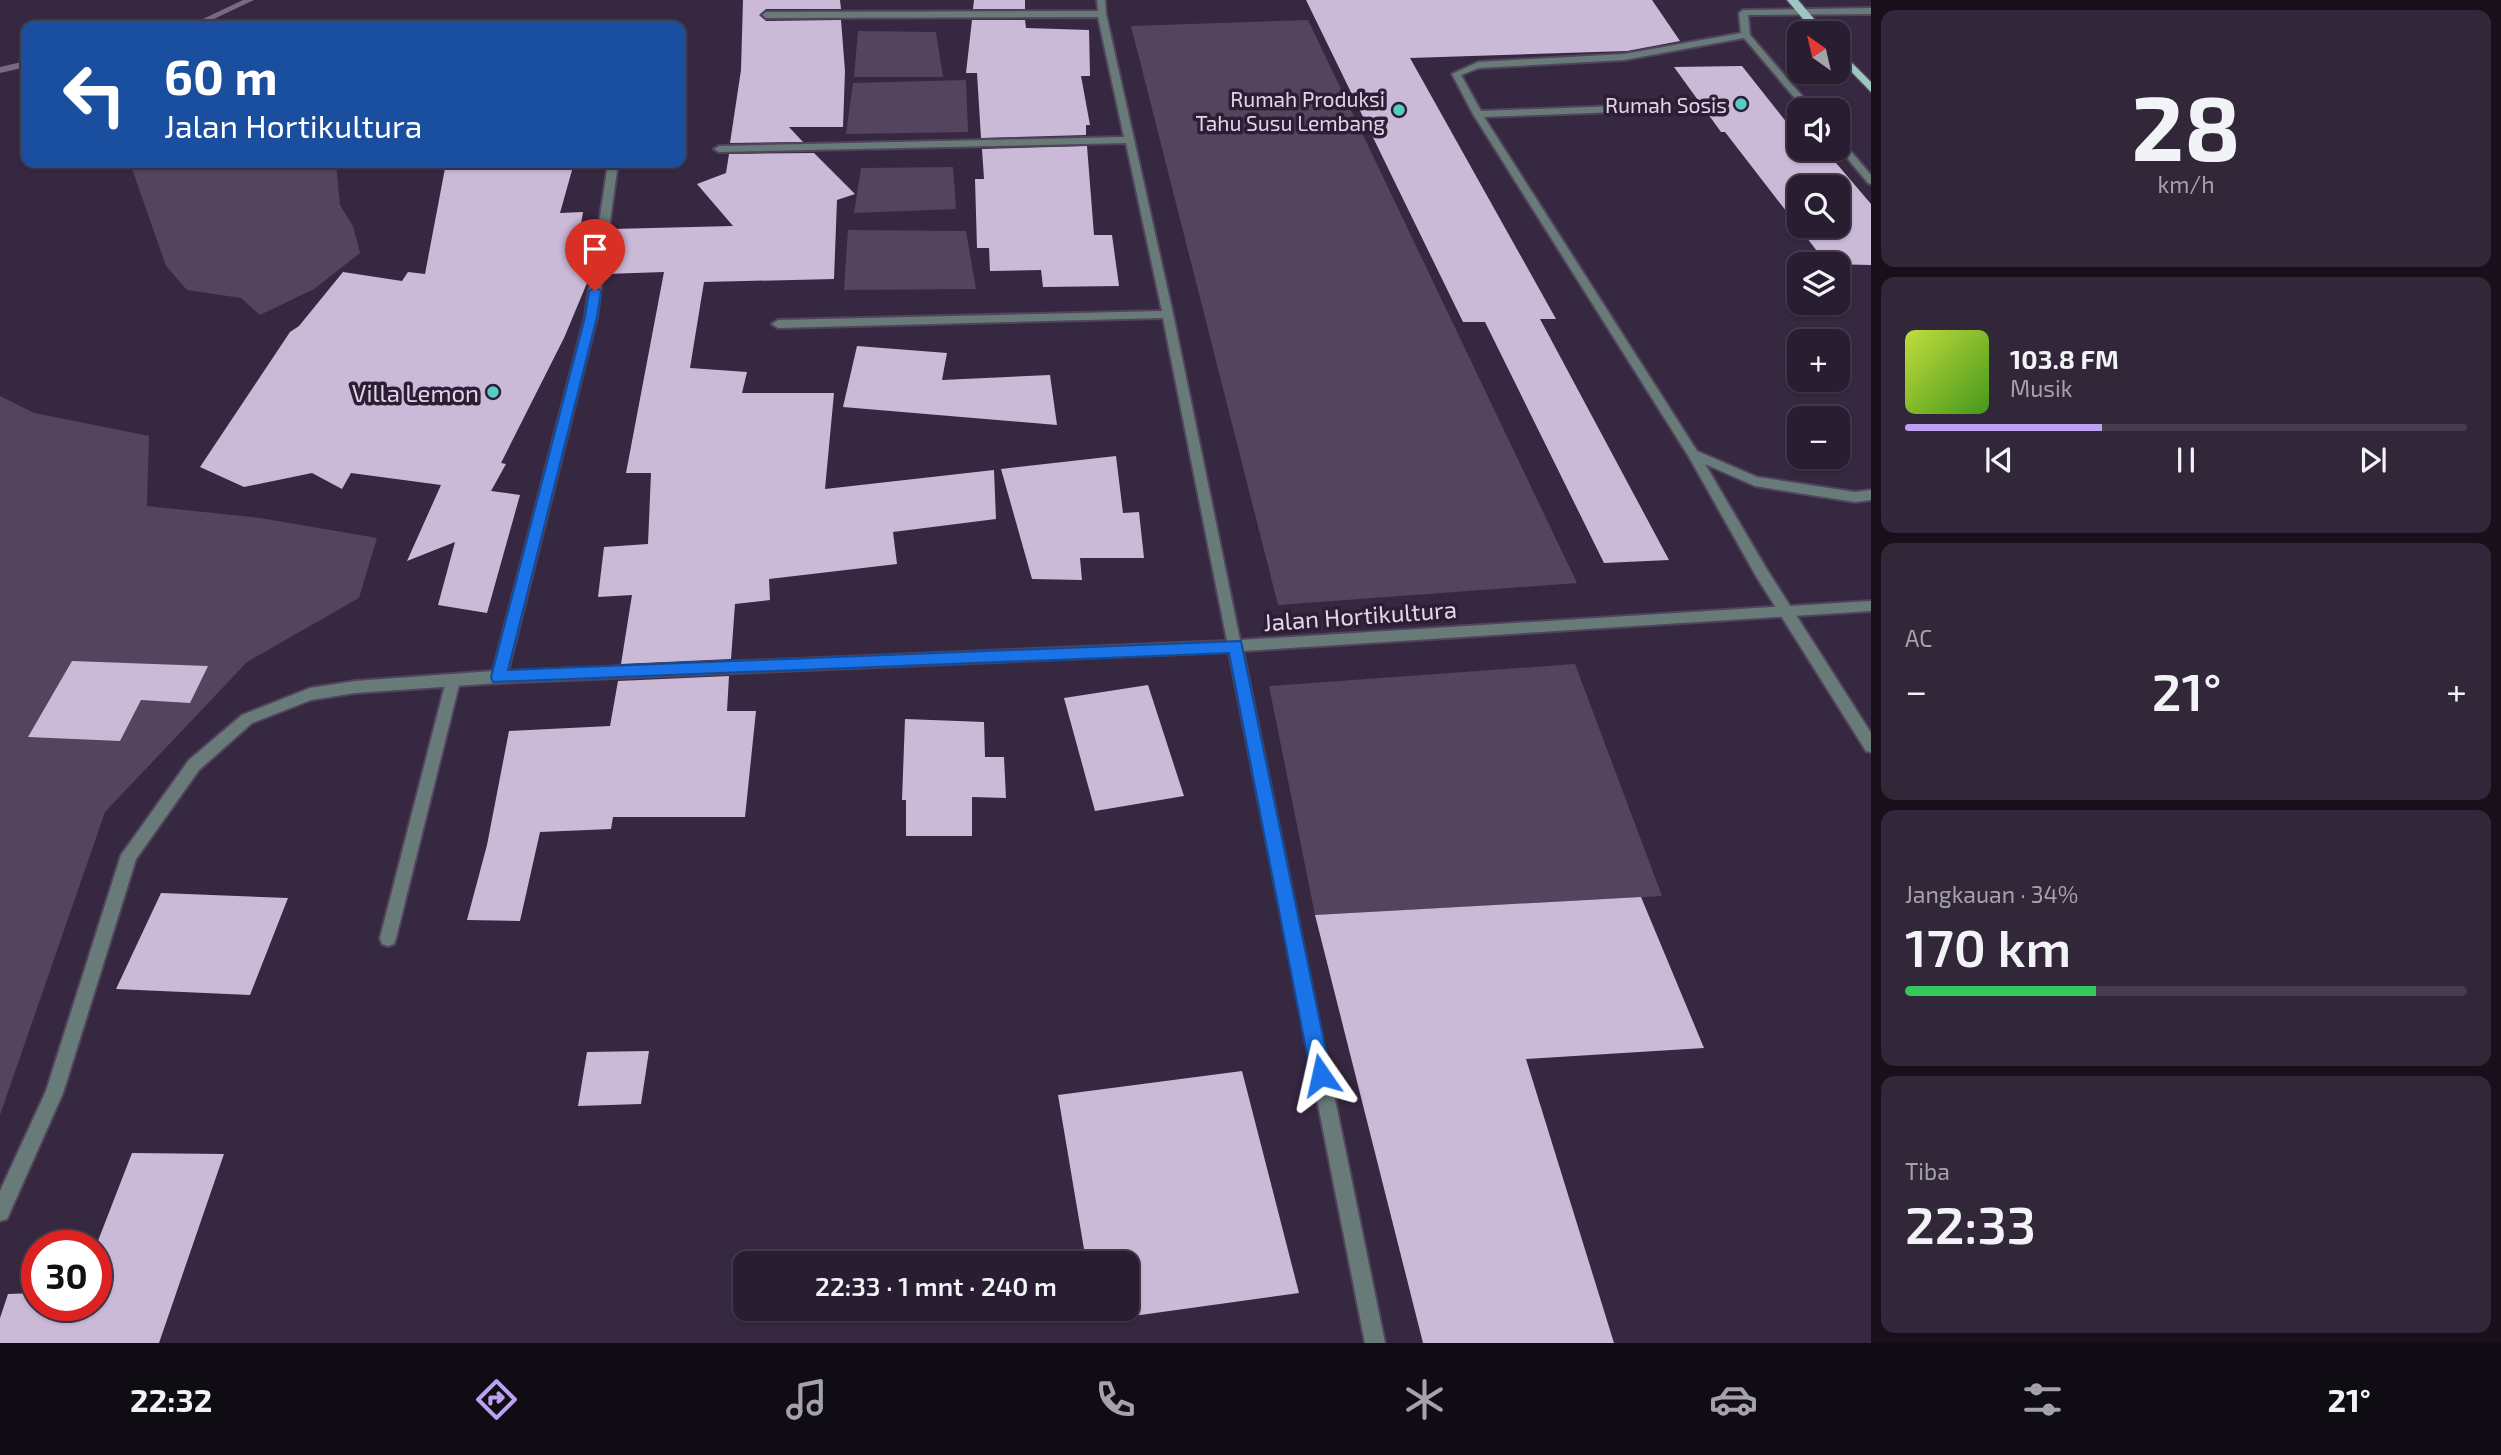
<!DOCTYPE html>
<html lang="id">
<head>
<meta charset="utf-8">
<style>
  body { margin:0; font-family:"Exo 2",sans-serif; background:#312739; color:#f1f3f6; height:100vh; display:flex; flex-direction:column; font-size:26px; white-space:nowrap }
  * { box-sizing:border-box; margin:0 }
  p { font-size:23px; color:#a5a2ab }
  .icon { flex:none; width:38px; height:38px; fill:none; stroke:currentColor; stroke-width:2; stroke-linecap:round; stroke-linejoin:round }
  .map { position:relative; flex:1; overflow:hidden }
  .sheet { display:flex; flex-direction:column; gap:10px; padding:10px; background:#17101b; width:630px }
  .sheet>* { flex:none }
  .banner { position:absolute; left:21px; top:21px; width:665px; height:147px; border-radius:14px; box-shadow:0 2px 5px #0004,0 0 0 2px #453c4d; background:#1a4fa0; color:#fff; overflow:hidden }
  .needle { width:46px; rotate:326deg }
  .buttons { position:absolute; left:1787px; top:21px; display:grid; gap:14px }
  .buttons a { display:grid; place-items:center; width:63px; height:63px; border-radius:14px; background:#291e31; box-shadow:0 2px 5px #0004,0 0 0 2px #453c4d; font-size:35px }
  .speed { position:absolute; left:21px; top:1230px; display:flex; gap:14px; font-size:35px; font-weight:700; text-align:center }
  .speed>* { display:grid; place-content:center; width:91px; height:91px; border-radius:50%; background:#291e31; box-shadow:0 2px 5px #0004,0 0 0 2px #453c4d; line-height:1 }
  .speed .limit { border:10px solid #d22; background:#fff; color:#111 }
  .pin { position:absolute; display:grid; place-items:center; width:60px; height:60px; color:#fff; margin:-72px -30px; border-radius:50% 50% 50% 0; rotate:-45deg; box-shadow:0 0 7px #0007 }
  .pin .icon { rotate:45deg }
  .me { position:absolute; width:77px; margin:-38px; rotate:349deg; stroke-linejoin:round; filter:drop-shadow(0 0 5px #0008) }
  .turn { display:flex; align-items:center; gap:24px; height:147px; padding:0 28px; font-size:32px }
  .turn .icon { width:91px; height:91px; stroke-width:2.5 }
  .turn b { display:block; font-size:49px; line-height:60px }
  .big { font-size:52px; font-weight:600; line-height:1.1 }
  .sheet .widget { flex:1; display:flex; flex-direction:column; justify-content:center; gap:10px; min-width:0; padding:0 24px; border-radius:14px; background:#312739 }
  .sheet .dial { align-items:center; gap:0 }
  .dial b { font-size:91px; line-height:1 }
  .song { display:flex; align-items:center; gap:21px }
  .cover { width:84px; height:84px; border-radius:10px; background:linear-gradient(135deg,hsl(70 70% 55%),hsl(100 70% 35%)) }
  .played { height:7px; border-radius:4px; background:linear-gradient(90deg,#bca0f2 35%,#453c4d 35%) }
  .keys { display:flex; justify-content:space-around; direction:ltr }
  .heat { display:flex; justify-content:space-between; align-items:center; font-size:38px; direction:ltr }
  .charge { height:10px; border-radius:5px; background:linear-gradient(90deg,#34c759 34%,#453c4d 0) }
  .trip { position:absolute; left:733px; top:1251px; width:406px; height:70px; border-radius:14px; background:#291e31; box-shadow:0 2px 5px #0004,0 0 0 2px #453c4d; font-weight:600; line-height:70px; text-align:center }
  .dock { display:flex; height:112px; justify-content:space-around; align-items:center; background:#100c14; color:#a5a2ab }
  .dock .icon { width:49px; height:49px }
  .dock .selected { color:#bca0f2 }
  .dock b { font-size:32px; color:#f1f3f6 }
  main { display:flex; flex:1; min-height:0 }
  .map>svg:first-child { display:block }
  .green { fill:#54445e }
  .lines { fill:none; stroke-linecap:round; stroke-linejoin:round }
  .stream { fill:#7a6986; fill-rule:evenodd }
  .building { fill:#cbb9d8; fill-rule:evenodd }
  .service-casing { stroke:#52445c; stroke-width:4 }
  .minor-casing { stroke:#52445c; stroke-width:4 }
  .primary-casing { stroke:#52445c; stroke-width:3 }
  .service { fill:#687b79; fill-rule:evenodd }
  .minor { fill:#687b79; fill-rule:evenodd }
  .primary { fill:#a0c6c3; fill-rule:evenodd }
  .route { fill:#1a73e8; stroke:#114b97; stroke-width:2 }
  .poi-dot { fill:#54cdc7; stroke:#2d1e36; stroke-width:2.5 }
  .labels { text-anchor:middle; dominant-baseline:central; stroke-width:7; stroke-linejoin:round; paint-order:stroke }
  .far-poi-label { font-size:21px; fill:#e0d7e7; stroke:#2d1e36; text-anchor:end }
  .poi-label { font-size:24px; fill:#e0d7e7; stroke:#2d1e36; text-anchor:end }
  .street-label { font-size:24px; fill:#e0d7e7; stroke:#2d1e36 }
</style>
</head>
<body>
<main>
<div class="map">
<svg width="1871" height="1343" viewBox="0 0 1871 1343">
  <rect width="100%" height="100%" fill="#372841"/>
  <g class="green">
    <path d="M1308 20 1577 583 1278 605 1131 26Z"/>
    <path d="M858 31 936 32 943 77H854Z"/>
    <path d="M966 80 968 132 846 134 853 83Z"/>
    <path d="M130 163H336L340 205 353 226 360 253 314 289 260 315 241 298 187 290 166 266Z"/>
    <path d="M953 167 956 209 854 213 861 168Z"/>
    <path d="M848 230 966 231 976 289 844 290Z"/>
    <path d="M0 396 34 413 149 436 147 506 260 518 377 538 359 598 247 662 105 812 0 1115Z"/>
    <path d="M1575 664 1662 896 1315 915 1269 686Z"/>
  </g>
  <g class="lines">
    <g class="stream">
      <path d="M243 0H254L199 26H188Z"/>
      <path d="M26 61V67L0 73V67Z"/>
    </g>
  </g>
  <g class="building">
    <path d="M743 0H840L841 9H766L759 15 766 21 841 20 845 71 843 127H789L803 142 730 143 741 70Z"/>
    <path d="M974 0H1025V9H973Z"/>
    <path d="M1306 0H1652L1680 41 1627 51 1410 58 1556 319H1540L1669 560 1604 563 1485 322H1463Z"/>
    <path d="M972 20H1025L1026 28 1089 30 1090 76H1081L1090 125H1086V135L981 138 977 73H966Z"/>
    <path d="M1742 66 1799 138V149H1807L1814 157H1831L1871 204V265L1827 264 1725 132H1721L1674 67ZM1799 187H1838V226H1799Z"/>
    <path d="M1087 146 1094 235H1112L1119 286 1043 287 1041 270 990 271 989 248H977L975 179H984L982 149Z"/>
    <path d="M814 153 855 194 837 200 834 279 704 282 690 368 747 372 742 393H834L825 489 994 470 996 519 893 532 897 564 769 579 770 600 735 604 731 659 621 664 632 595 598 597 604 547 648 544 651 473H626L664 272 606 274 612 229 733 226 697 184 726 173 729 154Z"/>
    <path d="M446 163H574L560 213 583 212 580 230 595 229 587 283 564 338 501 463 506 464 491 491 520 495 487 613 438 605 455 542 407 561 441 485 351 473 342 489 312 473 244 487 200 467 290 332 299 326 343 272 402 281 408 272 425 274Z"/>
    <path d="M857 346 947 353 942 380 1050 375 1057 425 843 407Z"/>
    <path d="M1116 456 1123 513 1139 512 1144 558H1080L1082 580 1032 579 1001 469Z"/>
    <path d="M72 661 208 666 190 703 141 700 120 741 28 737Z"/>
    <path d="M729 676 727 711H756L745 817H613L611 829 540 832 520 921 467 920 487 845 509 731 610 726 618 681Z"/>
    <path d="M1148 685 1184 796 1095 811 1064 698Z"/>
    <path d="M905 719 984 722 985 757H1004L1006 798 972 797V836H906V800H902Z"/>
    <path d="M161 893 288 898 250 995 116 989Z"/>
    <path d="M1641 897 1704 1048 1526 1059 1614 1343H1423L1315 915Z"/>
    <path d="M649 1051 641 1104 578 1106 587 1052Z"/>
    <path d="M1242 1071 1299 1293 1097 1321 1095 1309H1127V1264H1020L1086 1261 1058 1095Z"/>
    <path d="M132 1153 224 1154 159 1343H0V1318L8 1294 37 1293V1306H96V1246Z"/>
    <path d="M992 1309H1077L992 1315Z"/>
  </g>
  <g class="lines">
    <g class="service-casing">
      <g id="service">
        <path d="M1871 8V14L1748 15 1750 35 1814 110H1805L1744 38 1624 60 1479 68 1461 75 1481 111 1644 105 1649 108 1644 111 1484 117 1697 451 1757 477 1855 492 1871 490V500L1855 502 1755 486 1705 464 1766 568 1871 733V752L1866 751 1756 576 1689 457 1473 114 1452 74 1478 62 1624 54 1741 33 1739 13 1743 10Z"/>
        <path d="M1838 139 1841 140 1871 175V184L1868 183 1838 147Z"/>
        <path d="M453 675 458 677 460 681 396 938 394 944 388 946 382 944 380 938 446 681 448 677Z"/>
      </g>
    </g>
    <g class="minor-casing">
      <path id="minor" d="M1097 0H1105L1106 14 1173 314 1240 640 1871 601V611L1243 651 1385 1343H1365L1229 652 499 683 355 693 311 700 252 723 199 770 136 859 63 1093 7 1219 0 1221V1191L46 1091 121 855 189 760 242 715 310 688 355 681 493 671 585 317 608 163H618L597 317 508 671 1227 641 1163 318 778 328 772 324 778 320 1162 311 1126 143 719 152 714 149 719 146 1124 137 1098 17 766 18 762 15 766 12 1098 11Z"/>
    </g>
    <g class="primary-casing">
      <g id="primary">
        <path d="M1787 0H1798L1826 33H1815Z"/>
        <path d="M1838 49 1871 82V92L1838 58Z"/>
      </g>
    </g>
    <use href="#service" class="service"/>
    <use href="#minor" class="minor"/>
    <use href="#primary" class="primary"/>
  </g>
  <path class="route" d="M595 287 601 291 597 317 508 670 1241 641 1331 1075 1328 1082 1321 1085 1314 1082 1311 1075 1229 653 493 682 491 677 585 317 589 291Z"/>
  <g class="poi-dot">
    <circle cx="1741" cy="104" r="7"/>
    <circle cx="1399" cy="110" r="7"/>
    <circle cx="493" cy="392" r="7"/>
  </g>
  <g class="labels">
    <g class="far-poi-label">
      <text x="1385" y="98">Rumah Produksi<tspan x="1385" dy="24">Tahu Susu Lembang</tspan></text>
      <text x="1727" y="104">Rumah Sosis</text>
    </g>
    <g class="poi-label">
      <text x="479" y="392">Villa Lemon</text>
    </g>
    <g class="street-label">
      <text transform="translate(1360 615) rotate(-4)">Jalan Hortikultura</text>
    </g>
  </g>
</svg>
<div class="buttons">
<a><svg class="needle" viewBox="-14 -14 28 28"><path d="M0-13l5 13h-10z" fill="#e53935"/><path d="M0 13l5-13h-10z" fill="#a5a2ab"/></svg></a>
<a><svg class="icon" aria-label="sound" viewBox="0 0 24 24"><path d="M4 9h4l5-4v14l-5-4H4zM17 9q2 3 0 6"/></svg></a>
<a><svg class="icon" aria-label="search" viewBox="0 0 24 24"><circle cx="10" cy="10" r="6"/><path d="M15 15l6 6"/></svg></a>
<a><svg class="icon" aria-label="layers" viewBox="0 0 24 24"><path d="M12 4l9 5-9 5-9-5zM3 14l9 5 9-5"/></svg></a>
<a>+</a>
<a>−</a>
</div>
<div class="speed"><div class="limit">30</div></div>
<div class="pin" style="left:595px;top:291px;background:#d93025"><svg class="icon" aria-label="arrive" viewBox="0 0 24 24"><path d="M6 21V4h12l-3 4 3 4H6"/></svg></div>
<svg class="me" style="left:1321px;top:1075px" viewBox="-20 -20 40 40"><path d="M0-17L14 15 0 8-14 15z" fill="#1a73e8" stroke="#fff" stroke-width="4"/></svg>
<div class="trip">22:33 · 1 mnt · 240 m</div>
<div class="banner">
<div class="turn"><svg class="icon" aria-label="left" viewBox="0 0 24 24"><path d="M17 20v-9H6M10 6l-5 5 5 5"/></svg><div><b>60 m</b>Jalan Hortikultura</div></div>
</div>
</div>
<section class="sheet">
<div class="widget dial"><b>28</b><p>km/h</p></div>
<div class="widget">
<div class="song"><i class="cover"></i><div><b>103.8 FM</b><p>Musik</p></div></div>
<div class="played"></div>
<div class="keys"><svg class="icon" aria-label="previous" viewBox="0 0 24 24"><path d="M18 5L8 12l10 7zM5 5v14"/></svg><svg class="icon" aria-label="pause" viewBox="0 0 24 24"><path d="M8 5v14M16 5v14"/></svg><svg class="icon" aria-label="next" viewBox="0 0 24 24"><path d="M6 5l10 7-10 7zM19 5v14"/></svg></div>
</div>
<div class="widget"><p>AC</p>
<div class="heat"><a>−</a><b class="big">21°</b><a>+</a></div>
</div>
<div class="widget"><p>Jangkauan · 34%</p><b class="big">170 km</b><div class="charge"></div></div>
<div class="widget"><p>Tiba</p><b class="big">22:33</b></div>
</section>
</main>
<nav class="dock">
<b>22:32</b>
<svg class="icon selected" aria-label="directions" viewBox="0 0 24 24"><path d="M12 3l9 9-9 9-9-9zM9 14v-3h6M13 9l2 2-2 2"/></svg>
<svg class="icon" aria-label="music" viewBox="0 0 24 24"><path d="M9 18V5l10-2v13"/><circle cx="6" cy="18" r="3"/><circle cx="16" cy="16" r="3"/></svg>
<svg class="icon" aria-label="phone" viewBox="0 0 24 24"><path d="M5 4h4l2 5-3 2q2 4 5 5l2-3 5 2v4C11 20 4 13 5 4z"/></svg>
<svg class="icon" aria-label="climate" viewBox="0 0 24 24"><path d="M12 3v18M4 7l16 10M4 17L20 7"/></svg>
<svg class="icon" aria-label="car" viewBox="0 0 24 24"><path d="M5 17H2v-5l4-1 3-4h7l3 4 3 1v5h-3M9 17h6M6 11h13"/><circle cx="7" cy="17" r="2"/><circle cx="17" cy="17" r="2"/></svg>
<svg class="icon" aria-label="filters" viewBox="0 0 24 24"><path d="M4 7h16M4 17h16"/><circle cx="9" cy="7" r="2"/><circle cx="15" cy="17" r="2"/></svg>
<b>21°</b>
</nav>
</body>
</html>
